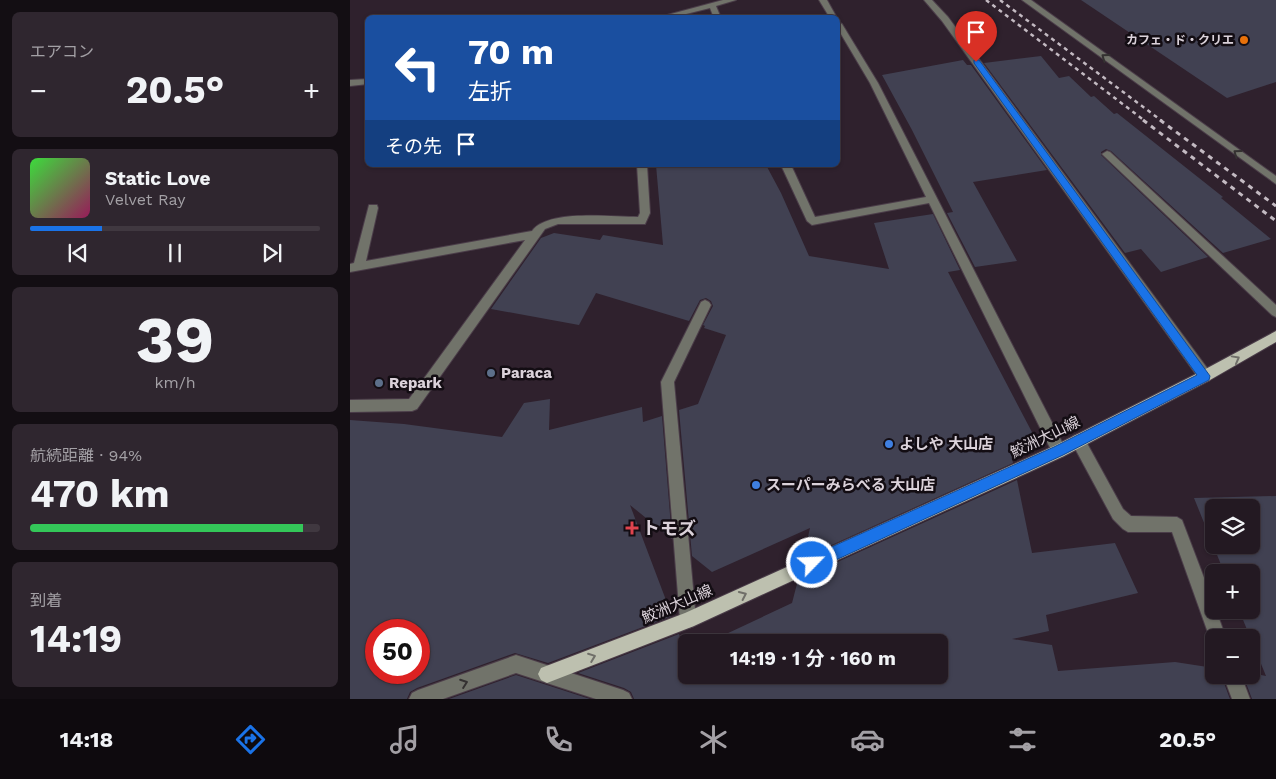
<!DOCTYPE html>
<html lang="ja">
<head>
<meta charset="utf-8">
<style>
  body { margin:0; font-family:"Work Sans","Noto Sans JP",sans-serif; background:#2f262f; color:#f1f3f6; height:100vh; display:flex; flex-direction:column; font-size:19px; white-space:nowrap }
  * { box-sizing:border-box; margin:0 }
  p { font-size:16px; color:#a3a0a5 }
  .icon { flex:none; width:28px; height:28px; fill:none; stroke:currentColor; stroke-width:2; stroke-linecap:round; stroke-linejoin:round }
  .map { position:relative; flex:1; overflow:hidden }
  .side { display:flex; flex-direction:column; gap:12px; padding:12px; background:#130e13; width:350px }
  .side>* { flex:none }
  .banner { position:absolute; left:15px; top:15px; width:475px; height:152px; border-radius:8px; box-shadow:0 1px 4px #0004,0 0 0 1px #403840; background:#1a4fa0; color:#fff; overflow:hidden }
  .fabs { position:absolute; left:855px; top:499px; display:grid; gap:10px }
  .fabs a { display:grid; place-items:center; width:55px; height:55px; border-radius:8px; background:#231922; box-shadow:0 1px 4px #0004,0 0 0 1px #403840; font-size:25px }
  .speed { position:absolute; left:15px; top:619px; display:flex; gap:10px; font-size:25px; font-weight:700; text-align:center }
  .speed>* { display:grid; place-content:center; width:65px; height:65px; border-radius:50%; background:#231922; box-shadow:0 1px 4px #0004,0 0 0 1px #403840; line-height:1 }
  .speed .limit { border:8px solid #d22; background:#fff; color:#111 }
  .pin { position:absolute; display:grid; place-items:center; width:42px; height:42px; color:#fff; margin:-51px -21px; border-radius:50% 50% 50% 0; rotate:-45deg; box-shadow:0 0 5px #0007 }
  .pin .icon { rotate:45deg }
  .me { position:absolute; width:55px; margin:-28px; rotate:66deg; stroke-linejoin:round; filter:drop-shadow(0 0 4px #0008) }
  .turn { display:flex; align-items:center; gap:18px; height:105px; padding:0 20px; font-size:22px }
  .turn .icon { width:65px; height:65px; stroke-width:2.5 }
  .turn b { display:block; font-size:35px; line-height:42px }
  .then { display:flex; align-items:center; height:48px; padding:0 20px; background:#0003; gap:10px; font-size:19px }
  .big { font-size:38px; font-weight:700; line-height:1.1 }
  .side .tile { flex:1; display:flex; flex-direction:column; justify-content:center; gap:8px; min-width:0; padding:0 18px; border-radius:8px; background:#2f262f }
  .side .dial { align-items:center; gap:0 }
  .dial b { font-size:65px; line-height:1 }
  .song { display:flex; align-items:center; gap:15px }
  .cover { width:60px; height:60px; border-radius:8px; background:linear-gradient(135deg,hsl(120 70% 55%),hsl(330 70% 35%)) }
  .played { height:5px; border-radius:2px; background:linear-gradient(90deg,#1a73e8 25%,#403840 25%) }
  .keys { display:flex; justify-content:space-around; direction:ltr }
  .heat { display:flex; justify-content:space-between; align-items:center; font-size:28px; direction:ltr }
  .charge { height:8px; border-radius:4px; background:linear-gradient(90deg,#34c759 94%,#403840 0) }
  .trip { position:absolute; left:328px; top:634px; width:270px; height:50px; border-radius:8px; background:#231922; box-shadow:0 1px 4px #0004,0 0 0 1px #403840; font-weight:700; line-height:50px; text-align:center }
  .menu { display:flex; height:80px; justify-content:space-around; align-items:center; background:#0e0a0e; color:#a3a0a5 }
  .menu .icon { width:35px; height:35px }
  .menu .selected { color:#1a73e8 }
  .menu b { font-size:22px; color:#f1f3f6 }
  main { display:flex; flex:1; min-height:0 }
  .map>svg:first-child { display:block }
  .building { fill:#414152; fill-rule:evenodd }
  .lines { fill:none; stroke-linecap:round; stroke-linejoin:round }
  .minor-casing { stroke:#4b3d49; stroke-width:2 }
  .major-casing { stroke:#4b3d49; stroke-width:2 }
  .minor { fill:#71736a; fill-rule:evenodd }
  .major { fill:#bdc0af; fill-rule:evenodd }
  .rail-far1 { stroke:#c3bac2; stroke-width:2.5; stroke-dasharray:4 4; stroke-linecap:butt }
  .rail { stroke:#c3bac2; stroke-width:3; stroke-dasharray:5 5; stroke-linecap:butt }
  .oneway { stroke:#343131 }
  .oneway2 { stroke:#706f69 }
  .route { fill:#1a73e8; stroke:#114b97 }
  .food-dot { fill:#e8710a; stroke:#130d13; stroke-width:2 }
  .service-dot { fill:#5c6f8a; stroke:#130d13; stroke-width:2 }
  .shop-dot { fill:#3f7fe0; stroke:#130d13; stroke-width:2 }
  .health-dot { fill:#e0444e; stroke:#130d13; stroke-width:2 }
  .labels { text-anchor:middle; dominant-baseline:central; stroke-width:5; stroke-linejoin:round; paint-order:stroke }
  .far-poi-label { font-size:12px; font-weight:bold; fill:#dbd2da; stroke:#130d13; text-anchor:end }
  .poi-label { font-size:15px; font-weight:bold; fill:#dbd2da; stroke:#130d13; text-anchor:start }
  .street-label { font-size:15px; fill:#dbd2da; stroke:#130d13 }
  .near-poi-label { font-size:18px; font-weight:bold; fill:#dbd2da; stroke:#130d13; text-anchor:start }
</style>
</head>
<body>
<main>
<section class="side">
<div class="tile"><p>エアコン</p>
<div class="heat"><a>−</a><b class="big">20.5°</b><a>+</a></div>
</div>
<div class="tile">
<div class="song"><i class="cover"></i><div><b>Static Love</b><p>Velvet Ray</p></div></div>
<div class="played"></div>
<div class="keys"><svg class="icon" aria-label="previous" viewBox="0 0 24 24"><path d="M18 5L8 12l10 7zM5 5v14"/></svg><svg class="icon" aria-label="pause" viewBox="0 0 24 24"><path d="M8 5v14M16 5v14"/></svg><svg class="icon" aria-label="next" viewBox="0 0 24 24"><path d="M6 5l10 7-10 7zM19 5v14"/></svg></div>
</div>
<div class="tile dial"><b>39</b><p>km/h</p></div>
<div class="tile"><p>航続距離 · 94%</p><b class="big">470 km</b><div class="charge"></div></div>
<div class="tile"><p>到着</p><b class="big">14:19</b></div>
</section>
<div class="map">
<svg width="926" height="699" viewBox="0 0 926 699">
  <rect width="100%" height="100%" fill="#2f212d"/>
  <g class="building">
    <path d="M731 0H926V82L877 98Z"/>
    <path d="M691 56 709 78 719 76 741 97 744 96 764 114 767 113 873 197 871 198 921 239 873 253 761 151 756 149 751 152V155L858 257 811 272 791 249 775 253 634 63Z"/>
    <path d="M613 60 617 65H621L697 170 623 182 667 261 625 267 597 213 603 212 562 130 532 75Z"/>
    <path d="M306 165H416L431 193 459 256 539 269 524 223 583 214 610 270 598 272 684 436 659 443 663 463 453 558 460 528 362 572 342 556 329 410 348 404 376 335 354 328 355 326 353 325 363 306 361 301 356 298 350 300 339 321 246 293 229 325 141 309 191 238 204 233 250 240 253 235 313 245Z"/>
    <path d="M200 399 199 430 292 407 293 422 312 416 322 539 280 505 322 616 198 663 165 653 67 688 60 692 57 699H0V420L54 424 152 437 174 403ZM26 630H69V672H26Z"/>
    <path d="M667 480 682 553 765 543 788 593 696 615 699 631 662 639 702 645 708 671 825 662 864 668V675H871L880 699H284L281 692 274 688 228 673 329 634 336 654V675H589V642H359L442 603 448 580Z"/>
    <path d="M926 496V699H902L893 675H901V673L916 676 889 610H901V572H874L844 498ZM864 508H901V545H864Z"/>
    <path d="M166 675 240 699H99Z"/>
  </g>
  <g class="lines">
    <g class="minor-casing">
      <g id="minor">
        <path d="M373 0H386L366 6 371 18H364L360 8 320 18H306Z"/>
        <path d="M469 0H477L487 18H480Z"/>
        <path d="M574 0H582L598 17 860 372 861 376 860 380 855 382 850 380 592 21Z"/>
        <path d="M672 0H681L926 176V184Z"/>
        <path d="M488 22 492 24 528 83 714 446 716 451 714 456 709 458 704 456 579 203 462 225 457 221 431 165H441L465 217 576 197 520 83 488 29Z"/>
        <path d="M18 79V84L0 86V80Z"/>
        <path d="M757 151 760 152 926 305V317L922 315 754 156 752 154Z"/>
        <path d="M287 165H297L300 213 295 224H208L195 229 67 409 62 411 0 412V400L59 399 175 240 0 272V264L4 263 19 205H27L28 208 16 261 182 231C198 209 261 217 288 217L290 213Z"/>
        <path d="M355 300 359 302 361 305 324 382 346 620 344 626 338 628 332 626 330 620 311 382 351 302Z"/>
        <path d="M728 434 733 436 773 509 781 516 827 517 832 520 864 604V610H866L876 638H864V645L862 644 822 532H778L773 529 763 519 721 441 723 436Z"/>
        <path d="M166 655 273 690 279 693 282 699H246L166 673 93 699H59L62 693 68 690Z"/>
        <path d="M873 675H891L900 699H882Z"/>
      </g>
    </g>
    <g class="major-casing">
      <path id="major" d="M926 331V342L860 380 714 456 344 626 197 683 191 680 188 674 191 668 335 613 704 446 850 372Z"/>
    </g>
    <use href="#minor" class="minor"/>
    <use href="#major" class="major"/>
    <g class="rail-far1">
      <path d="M636 0 795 121"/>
      <path d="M650 0 812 121"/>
    </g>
    <g class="rail">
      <path d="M793 120 926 221"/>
      <path d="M810 120 926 206"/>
    </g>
  </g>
  <defs><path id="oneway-chevron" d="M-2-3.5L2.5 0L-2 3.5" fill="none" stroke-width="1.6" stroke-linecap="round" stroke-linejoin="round" transform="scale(1.25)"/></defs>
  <g class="oneway">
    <use href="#oneway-chevron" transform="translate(755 57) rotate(-144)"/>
    <use href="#oneway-chevron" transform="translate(887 153) rotate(-144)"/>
    <use href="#oneway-chevron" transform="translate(114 683) rotate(-20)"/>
  </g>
  <g class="oneway2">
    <use href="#oneway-chevron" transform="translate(886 359) rotate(-29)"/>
    <use href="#oneway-chevron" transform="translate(393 595) rotate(-25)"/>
    <use href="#oneway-chevron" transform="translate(242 657) rotate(-21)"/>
  </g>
  <path class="route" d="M624 60H629L860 376 859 380 713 455 462 571 457 568 455 563 457 558 704 447 847 375 624 63Z"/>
  <circle class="food-dot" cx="894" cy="40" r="5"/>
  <g class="service-dot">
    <circle cx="141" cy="373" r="5"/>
    <circle cx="29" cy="383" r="5"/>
  </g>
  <g class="shop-dot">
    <circle cx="539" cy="444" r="5"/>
    <circle cx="406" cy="485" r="5"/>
  </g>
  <path class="health-dot" d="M279.5 520.5h5v5h5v5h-5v5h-5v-5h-5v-5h5z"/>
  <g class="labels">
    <g class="far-poi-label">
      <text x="884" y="40">カフェ・ド・クリエ</text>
    </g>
    <g class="poi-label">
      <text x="151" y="373">Paraca</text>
      <text x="39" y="383">Repark</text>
      <text x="549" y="444">よしや 大山店</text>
      <text x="416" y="485">スーパーみらべる 大山店</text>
    </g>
    <g class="street-label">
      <text transform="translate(695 437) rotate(-26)">鮫洲大山線</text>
      <text transform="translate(327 604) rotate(-23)">鮫洲大山線</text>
    </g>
    <g class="near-poi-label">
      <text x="292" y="528">トモズ</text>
    </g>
  </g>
</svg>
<div class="fabs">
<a><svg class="icon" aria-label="layers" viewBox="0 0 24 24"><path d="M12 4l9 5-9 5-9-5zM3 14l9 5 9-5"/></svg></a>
<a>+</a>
<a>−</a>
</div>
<div class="speed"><div class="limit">50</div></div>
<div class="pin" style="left:626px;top:62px;background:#d93025"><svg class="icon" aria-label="arrive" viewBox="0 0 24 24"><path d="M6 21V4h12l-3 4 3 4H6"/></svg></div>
<svg class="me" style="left:462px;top:563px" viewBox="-20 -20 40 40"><circle r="17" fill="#1a73e8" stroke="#fff" stroke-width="3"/><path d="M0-11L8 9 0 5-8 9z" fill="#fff"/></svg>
<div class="trip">14:19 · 1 分 · 160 m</div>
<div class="banner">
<div class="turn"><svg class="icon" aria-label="left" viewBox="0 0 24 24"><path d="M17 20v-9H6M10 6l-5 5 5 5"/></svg><div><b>70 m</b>左折</div></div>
<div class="then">その先<svg class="icon" aria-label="arrive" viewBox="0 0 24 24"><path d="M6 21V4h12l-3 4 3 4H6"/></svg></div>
</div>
</div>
</main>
<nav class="menu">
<b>14:18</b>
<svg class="icon selected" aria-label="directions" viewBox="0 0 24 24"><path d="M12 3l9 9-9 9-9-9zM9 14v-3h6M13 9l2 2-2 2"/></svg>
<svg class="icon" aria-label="music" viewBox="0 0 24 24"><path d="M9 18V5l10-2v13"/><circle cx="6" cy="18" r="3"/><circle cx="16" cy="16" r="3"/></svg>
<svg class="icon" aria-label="phone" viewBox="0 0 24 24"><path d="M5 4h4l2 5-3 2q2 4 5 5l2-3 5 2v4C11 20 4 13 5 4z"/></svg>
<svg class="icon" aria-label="climate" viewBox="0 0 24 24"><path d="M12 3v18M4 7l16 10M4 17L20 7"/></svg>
<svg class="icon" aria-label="car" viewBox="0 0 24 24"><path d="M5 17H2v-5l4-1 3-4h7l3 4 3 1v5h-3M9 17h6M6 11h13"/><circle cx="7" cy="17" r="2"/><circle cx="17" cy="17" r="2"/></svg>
<svg class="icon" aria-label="filters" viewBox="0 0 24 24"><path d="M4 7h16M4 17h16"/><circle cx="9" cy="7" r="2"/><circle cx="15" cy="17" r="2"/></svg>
<b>20.5°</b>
</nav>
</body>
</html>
